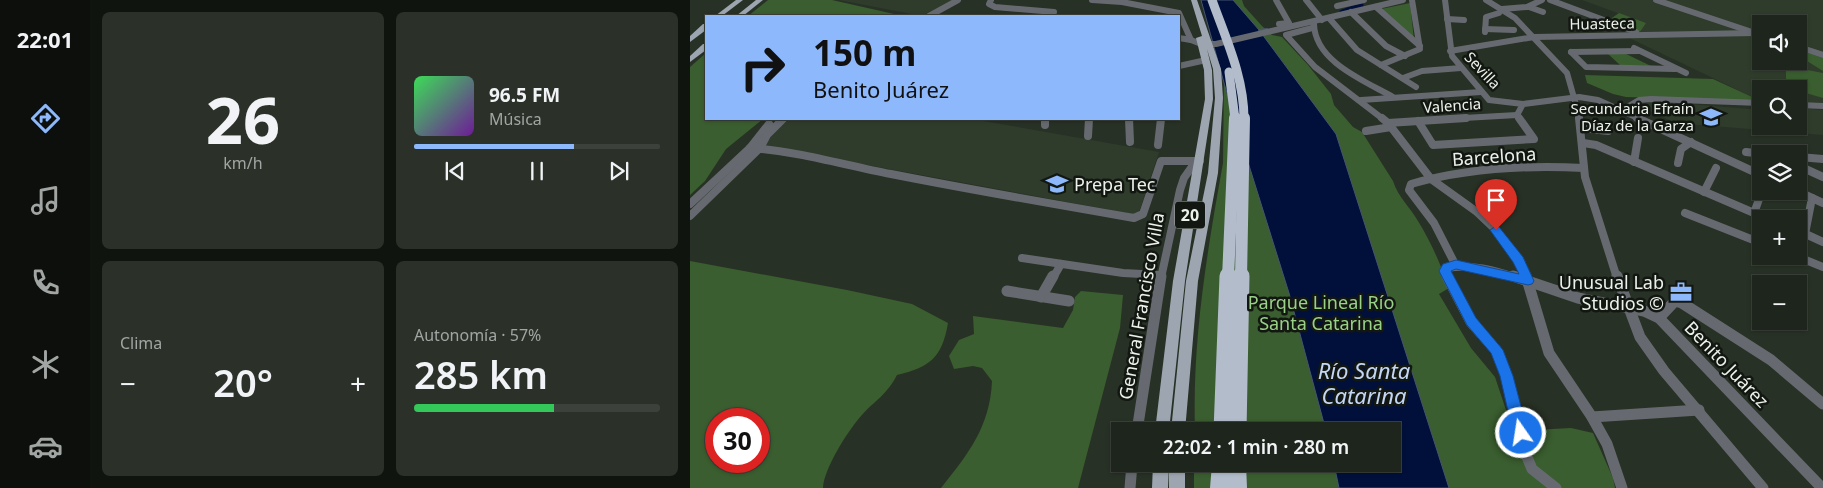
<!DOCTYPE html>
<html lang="es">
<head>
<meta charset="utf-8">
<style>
  body { margin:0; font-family:"Noto Sans",sans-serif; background:#2b3129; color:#f1f3f6; height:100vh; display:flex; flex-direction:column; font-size:19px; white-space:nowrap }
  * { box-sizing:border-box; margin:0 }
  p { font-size:16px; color:#a1a5a3 }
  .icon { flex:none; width:28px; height:28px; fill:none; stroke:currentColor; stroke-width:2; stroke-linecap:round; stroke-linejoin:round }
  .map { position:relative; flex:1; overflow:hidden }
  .side { display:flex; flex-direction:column; gap:12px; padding:12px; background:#10140f; width:600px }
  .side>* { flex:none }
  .top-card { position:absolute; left:15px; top:15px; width:475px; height:105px; border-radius:0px; box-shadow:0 1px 4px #0004,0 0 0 1px #3c423b; background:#8db9fc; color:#111; overflow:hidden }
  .tools { position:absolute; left:1062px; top:15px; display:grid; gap:10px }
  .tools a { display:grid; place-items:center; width:55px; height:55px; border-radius:0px; background:#1e251c; box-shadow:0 1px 4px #0004,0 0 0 1px #3c423b; font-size:25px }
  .speed { position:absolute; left:15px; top:408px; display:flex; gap:10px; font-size:25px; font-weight:700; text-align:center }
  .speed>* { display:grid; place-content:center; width:65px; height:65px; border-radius:50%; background:#1e251c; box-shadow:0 1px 4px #0004,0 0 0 1px #3c423b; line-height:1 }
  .speed .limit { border:8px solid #d22; background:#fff; color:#111 }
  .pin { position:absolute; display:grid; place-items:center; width:42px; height:42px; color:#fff; margin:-51px -21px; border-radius:50% 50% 50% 0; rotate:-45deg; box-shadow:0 0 5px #0007 }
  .pin .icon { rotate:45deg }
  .me { position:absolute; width:55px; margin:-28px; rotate:347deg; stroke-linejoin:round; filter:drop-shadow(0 0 4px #0008) }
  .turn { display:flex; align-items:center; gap:18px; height:105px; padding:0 25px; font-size:22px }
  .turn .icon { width:65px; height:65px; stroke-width:2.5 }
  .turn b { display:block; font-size:35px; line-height:42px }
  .big { font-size:38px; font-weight:600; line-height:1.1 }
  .side .widget { flex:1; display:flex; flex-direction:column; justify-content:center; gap:8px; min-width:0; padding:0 18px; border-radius:8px; background:#2b3129 }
  .side .dial { align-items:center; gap:0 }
  .dial b { font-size:65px; line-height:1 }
  .song { display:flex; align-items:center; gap:15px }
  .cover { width:60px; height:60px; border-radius:8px; background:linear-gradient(135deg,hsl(130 70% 55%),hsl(280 70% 35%)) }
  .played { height:5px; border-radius:2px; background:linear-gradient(90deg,#8db9fc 65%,#3c423b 65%) }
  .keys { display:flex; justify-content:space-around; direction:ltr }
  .heat { display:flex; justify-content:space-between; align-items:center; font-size:28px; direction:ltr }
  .charge { height:8px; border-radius:4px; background:linear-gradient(90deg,#34c759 57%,#3c423b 0) }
  .side .tiles { flex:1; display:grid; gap:12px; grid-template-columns:repeat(2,1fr) }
  .trip { position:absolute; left:421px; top:422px; width:290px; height:50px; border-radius:0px; background:#1e251c; box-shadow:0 1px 4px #0004,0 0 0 1px #3c423b; font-weight:600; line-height:50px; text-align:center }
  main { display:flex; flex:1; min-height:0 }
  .dock { display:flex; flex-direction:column; width:90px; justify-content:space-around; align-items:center; background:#0c0f0b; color:#a1a5a3 }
  .dock .icon { width:35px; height:35px }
  .dock .selected { color:#8db9fc }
  .dock b { font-size:22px; color:#f1f3f6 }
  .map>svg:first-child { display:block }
  .built { fill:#2f3c2b; fill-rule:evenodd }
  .green { fill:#3a5e2f; fill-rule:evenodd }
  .water { fill:#00103a; stroke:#47546f }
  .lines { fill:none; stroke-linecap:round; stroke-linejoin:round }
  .stream { stroke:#47546f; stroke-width:2 }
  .canal { stroke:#00103a; stroke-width:5 }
  .minor-far2 { stroke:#666a70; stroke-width:6 }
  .minor-far1 { stroke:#666a70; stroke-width:8 }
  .minor { stroke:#666a70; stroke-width:11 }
  .major { fill:#9da5b1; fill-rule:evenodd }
  .highway { fill:#b3bccb; fill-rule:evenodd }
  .highway-bridge-far2 { stroke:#b3bccb; stroke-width:9 }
  .highway-bridge-far1 { stroke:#b3bccb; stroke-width:12 }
  .highway-bridge { stroke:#b3bccb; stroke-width:17 }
  .route { fill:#1a73e8; stroke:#114b97 }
  .labels { text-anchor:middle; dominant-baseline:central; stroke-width:5; stroke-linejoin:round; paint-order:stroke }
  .far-street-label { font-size:15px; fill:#ecf2ea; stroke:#131712 }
  .far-poi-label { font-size:15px; fill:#ecf2ea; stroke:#131712; text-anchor:end }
  .shield { fill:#131712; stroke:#abb0a9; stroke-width:1 }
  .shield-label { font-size:16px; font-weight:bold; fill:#ecf2ea }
  .street-label { font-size:18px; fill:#ecf2ea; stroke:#131712 }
  .poi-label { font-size:18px; fill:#ecf2ea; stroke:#131712; text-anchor:start }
  .park-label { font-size:18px; fill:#99d187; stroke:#131712 }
  .near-water-label { font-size:22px; font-style:italic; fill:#c3d6f4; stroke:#131712 }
</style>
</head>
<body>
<main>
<nav class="dock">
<b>22:01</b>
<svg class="icon selected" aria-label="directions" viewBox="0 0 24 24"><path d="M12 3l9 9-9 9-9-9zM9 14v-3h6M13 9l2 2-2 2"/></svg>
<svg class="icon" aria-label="music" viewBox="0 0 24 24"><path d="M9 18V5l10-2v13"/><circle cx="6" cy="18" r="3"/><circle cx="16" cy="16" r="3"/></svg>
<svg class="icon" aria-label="phone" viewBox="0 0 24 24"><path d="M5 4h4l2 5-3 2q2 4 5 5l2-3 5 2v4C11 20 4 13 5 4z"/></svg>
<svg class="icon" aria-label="climate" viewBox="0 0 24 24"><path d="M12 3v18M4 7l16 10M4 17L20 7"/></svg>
<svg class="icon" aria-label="car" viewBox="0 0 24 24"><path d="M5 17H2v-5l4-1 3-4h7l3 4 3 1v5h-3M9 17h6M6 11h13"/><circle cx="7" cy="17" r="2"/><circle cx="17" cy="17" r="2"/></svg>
</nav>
<section class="side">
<div class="tiles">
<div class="widget dial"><b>26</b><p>km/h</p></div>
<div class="widget">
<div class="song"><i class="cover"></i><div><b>96.5 FM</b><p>Música</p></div></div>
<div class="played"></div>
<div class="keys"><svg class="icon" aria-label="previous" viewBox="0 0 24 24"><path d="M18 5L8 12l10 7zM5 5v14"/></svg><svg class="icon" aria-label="pause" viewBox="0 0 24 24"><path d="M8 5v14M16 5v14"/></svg><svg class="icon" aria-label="next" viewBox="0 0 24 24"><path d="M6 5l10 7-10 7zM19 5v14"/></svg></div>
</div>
<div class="widget"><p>Clima</p>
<div class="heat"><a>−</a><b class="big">20°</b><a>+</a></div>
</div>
<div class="widget"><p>Autonomía · 57%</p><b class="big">285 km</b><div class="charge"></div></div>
</div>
</section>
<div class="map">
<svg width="1133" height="488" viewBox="0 0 1133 488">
  <rect width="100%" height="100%" fill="#283125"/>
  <g class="built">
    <path d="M149 0H263L232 16Z"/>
    <path d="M892 0H1133V104L1109 103V89H1071V101L933 35 950 33 955 23ZM1071 24H1109V61H1071Z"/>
    <path d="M962 101 1071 110V126H1109V108L1133 110V135L986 123 946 105Z"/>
    <path d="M95 119H282L469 152 448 215 74 146Z"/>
  </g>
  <g class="green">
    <path d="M78 0H142L213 16H58Z"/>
    <path d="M512 0H552L554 6 572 26 582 35 592 37 618 65 641 94 644 105 663 127 672 132 703 181C708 197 720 207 728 221 741 242 751 265 759 288L749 294 781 348 805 377 823 431 881 428 903 433 923 478 925 488H504V464H702V431H505C502 341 517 252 533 163L534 73Z"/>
    <path d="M720 3 724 40 691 9Z"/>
    <path d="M929 13 956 23 950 32 919 20Z"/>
    <path d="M1109 50 1133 58V71L1109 56Z"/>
    <path d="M932 52 961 66 930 65 917 53Z"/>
    <path d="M16 53V119H73L36 149 15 181 0 195V67Z"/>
    <path d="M1096 66 1133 73V98L1109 91V89L1096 87Z"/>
    <path d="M895 75 1023 79 1071 101 936 97 923 94 897 83Z"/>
    <path d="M0 261 157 290 222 304 258 323C252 358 240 367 207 375 196 396 185 400 171 416 158 431 134 468 133 488H0ZM26 419H69V461H26Z"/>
    <path d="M391 291 433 295 430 328 388 488H251C278 454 300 427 302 381L292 368 283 366 264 369 259 356 269 340 284 334 283 316 373 328 383 310 385 297Z"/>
  </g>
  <path class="water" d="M511 0H543L569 30 646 134 759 488H649L644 464H702V431H636L599 293 541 108Z"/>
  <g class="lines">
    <path class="stream" d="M569 30 577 29"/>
    <path class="canal" d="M652 12 671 5"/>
    <g class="minor-far2">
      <path d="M301 0 299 4 305 7 364 12"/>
      <path d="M402 0 432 2 489 13 501 40 511 44H526L713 0"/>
      <path d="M586 0 599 23 589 24"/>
      <path d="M616 0 632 20"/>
      <path d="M755 0 762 56 799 100 833 104"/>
      <path d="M796 0 825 18 877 73 890 119"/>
      <path d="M860 0 946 32"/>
      <path d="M966 0 1071 35"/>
      <path d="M647 6 674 0"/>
      <path d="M686 7 730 46"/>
      <path d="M839 7 853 12"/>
      <path d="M812 9 837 7 852 0"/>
      <path d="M661 12 696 46 715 56"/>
      <path d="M239 16 268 0"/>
      <path d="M639 18 667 50 726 87"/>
      <path d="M757 19 774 20"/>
      <path d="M624 24C625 62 675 81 703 97"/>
      <path d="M622 28 596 35 625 67 693 119"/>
      <path d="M795 29 824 30"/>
      <path d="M795 32 796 17 809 13"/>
      <path d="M489 38 501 40"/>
      <path d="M1109 47 1133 55"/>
      <path d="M944 48 996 73"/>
      <path d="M760 51 844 37 1065 33"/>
      <path d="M881 52 896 67 985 69"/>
      <path d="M881 52 949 51"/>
      <path d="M691 65 730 49 722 0"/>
      <path d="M489 66 516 60"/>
      <path d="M713 78 732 71 771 68"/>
      <path d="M671 100 791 92"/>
      <path d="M1109 105 1133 106"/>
      <path d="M932 110 949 100 961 99 1071 103"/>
      <path d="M827 115 833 104 889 97 908 100 950 119"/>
      <path d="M827 115 830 119"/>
      <path d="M756 119 827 115"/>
    </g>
    <g class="minor-far1">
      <path d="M692 118 698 123 741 179 787 212 806 230 828 260 836 278"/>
      <path d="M889 118 895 177 927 278"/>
      <path d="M947 118 1071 175"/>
      <path d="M355 119V125"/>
      <path d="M439 119 440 142"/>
      <path d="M728 121 743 145 844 139 829 118"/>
      <path d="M698 123 776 118"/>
      <path d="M892 128 918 131"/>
      <path d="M676 131 701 127"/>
      <path d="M398 136 399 119"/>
      <path d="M893 143 906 145 1078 219"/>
      <path d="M468 145 471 119"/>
      <path d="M60 148C107 151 154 165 201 174 282 190 363 204 444 218L453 214 471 161H510"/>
      <path d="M1056 152 1074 154"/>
      <path d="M1109 157 1133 159"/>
      <path d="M944 162 948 138"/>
      <path d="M988 163 991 149 1001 142"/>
      <path d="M1109 166 1133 177"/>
      <path d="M1107 191 1133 203"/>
      <path d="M1014 192 1026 168"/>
      <path d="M0 204 60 148 79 124"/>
      <path d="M995 213 1071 243"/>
      <path d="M1064 213 1072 191"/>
      <path d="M0 216 70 148 77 135 93 119"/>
      <path d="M1109 231 1133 242"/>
      <path d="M1115 234 1122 198"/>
      <path d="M1106 256 1133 267"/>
      <path d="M332 258 433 273 471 275"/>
      <path d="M765 264 744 223 719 190 721 184C777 168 836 165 894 168"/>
      <path d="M363 278 371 264"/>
      <path d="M471 278 490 190 494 178 506 161"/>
      <path d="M757 278 755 273 757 268C781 264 804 270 827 278"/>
    </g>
    <g class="minor">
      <path d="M757 276 781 322 806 350 816 375 835 452 842 469 866 488"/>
      <path d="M823 276 888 298 954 311 969 318 1132 488"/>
      <path d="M836 276 859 353 902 417 917 444 932 488"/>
      <path d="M927 276 950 337 974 371 1073 488"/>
      <path d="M317 291 379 301"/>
      <path d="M351 297 363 276"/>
      <path d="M969 318 985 301 992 303 1081 360 1133 404"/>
      <path d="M902 417 1009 410"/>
      <path d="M447 431 471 276"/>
      <path d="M440 488 442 464"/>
    </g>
    <g class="major">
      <path d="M46 0H53L32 16H25Z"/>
      <path d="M66 0H73L53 16H46Z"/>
      <path d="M501 0H507L531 69 533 98 528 173 508 281 495 431H481L496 281 518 173 525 98 523 69 517 49 522 70 523 99 495 281 479 431H465L483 281 515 99 514 70 506 38 512 36Z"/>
      <path d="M13 24H16V30L0 42V36Z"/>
      <path d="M13 44H16V50L0 62V56Z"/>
      <path d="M463 464H479L478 488H462Z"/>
      <rect x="479" y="464" width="16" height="24"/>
    </g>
    <path class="highway" d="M522 464H556L557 488H520Z"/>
    <g class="highway-bridge-far2">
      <path d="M522 0C536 39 554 77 554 119"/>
      <path d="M539 72 545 119"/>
    </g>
    <g class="highway-bridge-far1">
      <path d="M538 278 545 118"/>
      <path d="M551 278 554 118"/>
    </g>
    <g class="highway-bridge">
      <path d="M532 431 538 276"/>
      <path d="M548 431 551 276"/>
    </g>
  </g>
  <path class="route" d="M806 226 809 227 833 257 844 281 842 284 838 285 766 269 761 271 786 318 813 350 823 376 838 433 836 438 831 440 825 438 823 433 810 376 801 353 777 325 749 271 753 264 766 260 829 274 823 262 800 230Z"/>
  <defs>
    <g id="school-bare" transform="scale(1.725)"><path d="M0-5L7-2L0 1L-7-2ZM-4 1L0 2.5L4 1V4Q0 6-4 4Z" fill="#8db9fc" stroke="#131712" stroke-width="2.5" paint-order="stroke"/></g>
    <g id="office-bare" transform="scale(1.725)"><path d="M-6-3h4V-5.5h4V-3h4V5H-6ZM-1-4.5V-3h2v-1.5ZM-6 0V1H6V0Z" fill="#8db9fc" stroke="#131712" stroke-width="2.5" paint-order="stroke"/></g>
  </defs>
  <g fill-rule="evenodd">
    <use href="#school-bare" x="1021" y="117"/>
    <use href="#school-bare" x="367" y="184"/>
    <use href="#office-bare" x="991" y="292"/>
  </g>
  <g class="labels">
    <g class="far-street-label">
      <text transform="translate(912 23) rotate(-1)">Huasteca</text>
      <text transform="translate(793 70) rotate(47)">Sevilla</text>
      <text transform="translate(762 105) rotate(-4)">Valencia</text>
    </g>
    <g class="far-poi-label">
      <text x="1004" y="108">Secundaria Efraín<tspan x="1004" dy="17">Díaz de la Garza</tspan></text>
    </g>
    <rect class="shield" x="485" y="201.5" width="30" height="27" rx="4"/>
    <g class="shield-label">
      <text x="500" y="215">20</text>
    </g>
    <g class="street-label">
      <text transform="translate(804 156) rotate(-4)">Barcelona</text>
      <text transform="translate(451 306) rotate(-80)">General Francisco Villa</text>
      <text transform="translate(1037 364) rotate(46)">Benito Juárez</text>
    </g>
    <g class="poi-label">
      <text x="384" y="184">Prepa Tec</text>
      <text x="974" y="282" text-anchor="end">Unusual Lab<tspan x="974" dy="21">Studios ©</tspan></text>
    </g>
    <g class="park-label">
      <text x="631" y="302">Parque Lineal Río<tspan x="631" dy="21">Santa Catarina</tspan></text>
    </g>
    <g class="near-water-label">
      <text x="674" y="370">Río Santa<tspan x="674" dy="25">Catarina</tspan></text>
    </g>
  </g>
</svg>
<div class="tools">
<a><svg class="icon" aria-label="sound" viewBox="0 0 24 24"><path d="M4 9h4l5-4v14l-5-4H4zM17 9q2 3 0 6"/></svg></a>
<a><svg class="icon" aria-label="search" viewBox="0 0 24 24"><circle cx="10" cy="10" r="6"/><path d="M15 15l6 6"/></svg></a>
<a><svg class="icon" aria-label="layers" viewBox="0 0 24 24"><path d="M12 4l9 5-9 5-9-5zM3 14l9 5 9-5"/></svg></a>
<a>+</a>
<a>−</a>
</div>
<div class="speed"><div class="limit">30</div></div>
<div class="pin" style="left:806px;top:230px;background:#d93025"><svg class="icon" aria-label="arrive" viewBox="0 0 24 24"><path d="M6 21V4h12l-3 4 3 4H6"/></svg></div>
<svg class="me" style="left:831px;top:433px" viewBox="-20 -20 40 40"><circle r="17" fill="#1a73e8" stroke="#fff" stroke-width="3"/><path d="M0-11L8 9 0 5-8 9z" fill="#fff"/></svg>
<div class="trip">22:02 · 1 min · 280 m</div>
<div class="top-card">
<div class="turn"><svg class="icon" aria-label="right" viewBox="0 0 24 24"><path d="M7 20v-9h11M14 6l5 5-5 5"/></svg><div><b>150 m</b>Benito Juárez</div></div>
</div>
</div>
</main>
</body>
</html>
